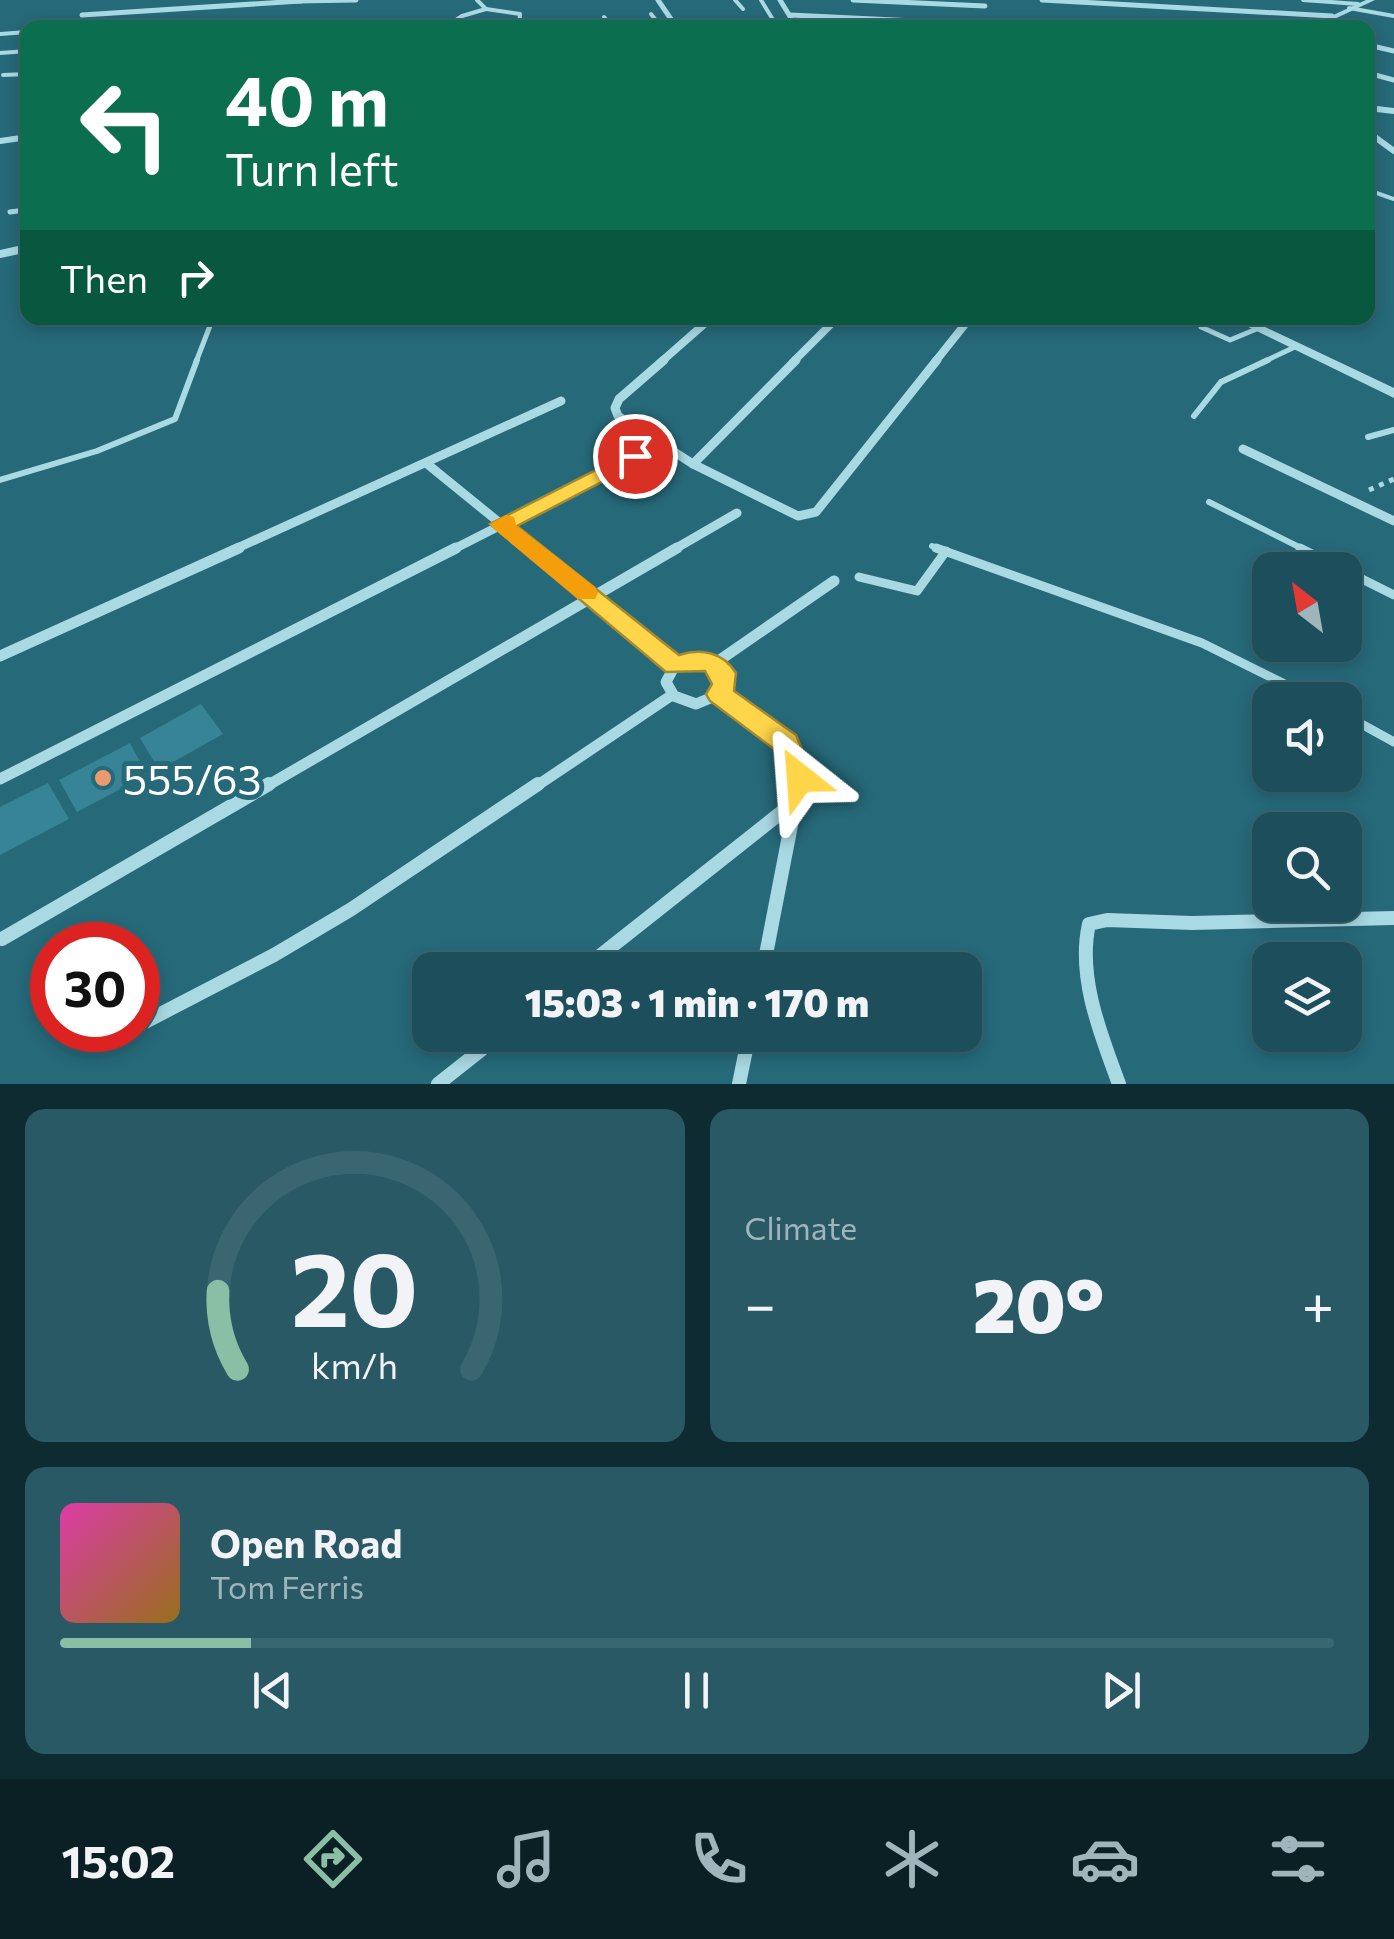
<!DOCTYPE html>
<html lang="en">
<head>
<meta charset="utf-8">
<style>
  body { margin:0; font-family:Commissioner,sans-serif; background:#295964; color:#f1f3f6; height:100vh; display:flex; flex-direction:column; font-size:38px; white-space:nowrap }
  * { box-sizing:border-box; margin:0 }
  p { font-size:32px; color:#a0b5bb }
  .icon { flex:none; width:55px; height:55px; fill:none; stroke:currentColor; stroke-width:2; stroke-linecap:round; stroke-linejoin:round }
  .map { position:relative; height:1084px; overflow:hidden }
  .panel { display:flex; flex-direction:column; gap:25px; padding:25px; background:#0f2b32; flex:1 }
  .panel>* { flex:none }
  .hud { position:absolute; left:20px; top:20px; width:1355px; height:305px; border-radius:20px; box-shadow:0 5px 15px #0003,0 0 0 2px #3a6671; background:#0b6e4f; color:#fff; overflow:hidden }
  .needle { width:65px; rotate:329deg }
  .tools { position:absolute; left:1252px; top:552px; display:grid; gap:20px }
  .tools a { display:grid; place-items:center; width:110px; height:110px; border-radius:20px; background:#1c4f5b; box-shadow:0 5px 15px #0003,0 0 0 2px #3a6671; font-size:50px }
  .speed { position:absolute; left:30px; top:922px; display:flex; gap:20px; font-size:50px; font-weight:700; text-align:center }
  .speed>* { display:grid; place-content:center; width:130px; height:130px; border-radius:50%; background:#1c4f5b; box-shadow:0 5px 15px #0003,0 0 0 2px #3a6671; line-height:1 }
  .speed .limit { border:15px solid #d22; background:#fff; color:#111 }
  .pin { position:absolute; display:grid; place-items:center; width:85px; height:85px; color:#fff; margin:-42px; border:5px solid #fff; border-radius:50%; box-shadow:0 2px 10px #0007 }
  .me { position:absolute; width:110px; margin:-55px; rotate:332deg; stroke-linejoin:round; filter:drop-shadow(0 0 8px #0008) }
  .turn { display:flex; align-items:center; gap:35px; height:210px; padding:0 40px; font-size:45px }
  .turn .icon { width:130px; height:130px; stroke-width:2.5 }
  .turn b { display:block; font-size:70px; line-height:85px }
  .then { display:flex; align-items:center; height:95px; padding:0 40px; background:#0003; gap:20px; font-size:38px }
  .big { font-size:75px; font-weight:800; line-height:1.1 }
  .panel .tile { flex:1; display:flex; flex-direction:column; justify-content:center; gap:15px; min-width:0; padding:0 35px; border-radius:20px; background:#295964 }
  .panel .dial { align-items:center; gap:0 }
  .dial svg { height:260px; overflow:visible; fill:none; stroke:#3a6671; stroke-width:7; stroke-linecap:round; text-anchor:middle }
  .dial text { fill:#f1f3f6; stroke:none }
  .song { display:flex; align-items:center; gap:30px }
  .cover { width:120px; height:120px; border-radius:15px; background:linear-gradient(135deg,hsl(320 70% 55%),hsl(40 70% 35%)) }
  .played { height:10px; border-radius:5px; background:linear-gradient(90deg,#8abfa5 15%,#3a6671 15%) }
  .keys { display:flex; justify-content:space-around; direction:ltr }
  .heat { display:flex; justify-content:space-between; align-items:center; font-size:55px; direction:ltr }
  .panel .tiles { flex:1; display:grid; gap:25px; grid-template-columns:1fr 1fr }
  .tile:last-child { grid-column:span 2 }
  .trip { position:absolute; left:412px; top:952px; width:570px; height:100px; border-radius:20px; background:#1c4f5b; box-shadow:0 5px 15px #0003,0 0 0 2px #3a6671; font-weight:800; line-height:100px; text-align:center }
  .menu { display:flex; height:160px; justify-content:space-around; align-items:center; background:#0b2024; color:#a0b5bb }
  .menu .icon { width:70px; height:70px }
  .menu .active { color:#8abfa5 }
  .menu b { font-size:45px; color:#f1f3f6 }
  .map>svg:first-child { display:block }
  .building { fill:#368496 }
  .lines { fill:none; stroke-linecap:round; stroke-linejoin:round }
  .path { stroke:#a9d9e3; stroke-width:5; stroke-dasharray:5 6; stroke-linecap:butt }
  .service-far3 { stroke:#a9d9e3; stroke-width:4 }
  .service-far2 { stroke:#a9d9e3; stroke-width:5 }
  .service-far1 { stroke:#a9d9e3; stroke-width:6 }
  .service { stroke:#a9d9e3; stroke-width:9 }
  .minor-far5 { stroke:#a9d9e3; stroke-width:5 }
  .minor-far4 { stroke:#a9d9e3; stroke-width:6 }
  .minor-far3 { stroke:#a9d9e3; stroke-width:8 }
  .minor-far2 { stroke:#a9d9e3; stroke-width:9 }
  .minor-far1 { stroke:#a9d9e3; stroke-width:11 }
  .minor { stroke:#a9d9e3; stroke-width:14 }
  .tertiary { fill:#a9d9e3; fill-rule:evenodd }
  .route { fill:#ffd54a; stroke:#a68a30; stroke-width:2.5 }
  .slow { fill:#f59e0b }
  .poi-dot { fill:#ec996e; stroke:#266979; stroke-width:4 }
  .labels { text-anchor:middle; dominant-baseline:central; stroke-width:10; stroke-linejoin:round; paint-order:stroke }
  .near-poi-label { font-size:42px; fill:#fff; stroke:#266979; text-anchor:start }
</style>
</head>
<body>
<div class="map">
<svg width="1394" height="1084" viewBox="0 0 1394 1084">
  <rect width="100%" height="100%" fill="#266979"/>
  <g class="building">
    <path d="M201 704 223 734 159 770 140 738Z"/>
    <path d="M130 743 147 775 77 812 59 780Z"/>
    <path d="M48 783 69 819 0 855V807Z"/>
  </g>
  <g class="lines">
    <path class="path" d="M1369 490 1394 479"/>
    <g class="service-far3">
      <path d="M477 0 486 9 520 14 519 28"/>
      <path d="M735 0 743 9"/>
      <path d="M761 0 778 28"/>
      <path d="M1303 0 1358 4"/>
      <path d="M1349 8 1394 16"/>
      <path d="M651 14 662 28"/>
      <path d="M604 17 613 28"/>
      <path d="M1073 21 1074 28"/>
      <path d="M73 28 152 23"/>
      <path d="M444 28 462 16 486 9"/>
      <path d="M0 34 28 32"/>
      <path d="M0 53 28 51"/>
      <path d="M3 75 28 74"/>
      <path d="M1368 190 1394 199"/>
      <path d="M10 212 28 209"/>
    </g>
    <g class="service-far2">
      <path d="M10 212 18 211"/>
      <path d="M1201 327 1230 340 1259 328"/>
      <path d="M196 362 213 318"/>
      <path d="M1263 362 1297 346"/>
    </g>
    <g class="service-far1">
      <path d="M1194 416 1221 382 1268 360"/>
      <path d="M1368 437 1394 430"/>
      <path d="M0 480 97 451 175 419 197 360"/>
      <path d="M1209 502 1305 550"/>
      <path d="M932 546 943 550"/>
    </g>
    <g class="service">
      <path d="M936 548 1202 643 1317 700"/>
      <path d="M1300 548 1394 595"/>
      <path d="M859 577 917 591 946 551"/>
      <path d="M1345 715 1394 742"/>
    </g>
    <g class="minor-far5">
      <path d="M658 0 677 28"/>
      <path d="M780 0 797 28"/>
      <path d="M853 0 985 6"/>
      <path d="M1042 0 1332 16"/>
      <path d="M297 1 356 0"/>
      <path d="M82 15 301 1"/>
      <path d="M790 15 998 25"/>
      <path d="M1368 45 1394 51"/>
      <path d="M1368 73 1394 80"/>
    </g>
    <g class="minor-far4">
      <path d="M1368 108 1394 111"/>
      <path d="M1368 132 1394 151"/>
      <path d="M0 141 28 137"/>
    </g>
    <g class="minor-far3">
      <path d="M0 254 28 248"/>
      <path d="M661 362 711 318"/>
      <path d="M793 362 837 318"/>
      <path d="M935 362 970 318"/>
    </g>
    <g class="minor-far2">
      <path d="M664 360 619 399 615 408 618 416 693 464 798 516 816 512 937 360"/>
      <path d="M1243 449 1394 521"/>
      <path d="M426 463 533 550"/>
      <path d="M693 464 796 360"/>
      <path d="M233 550 561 401"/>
      <path d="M452 550 635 457"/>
      <path d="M673 550 737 513"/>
    </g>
    <g class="minor-far1">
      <path d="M530 548 675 666"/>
      <path d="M0 656 239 548"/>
      <path d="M694 659 714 666 723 680 720 694 696 704 674 696 666 682 673 669Z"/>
      <path d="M714 664 834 581"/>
      <path d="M720 694C749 715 807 743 798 787"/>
      <path d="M0 779 456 548"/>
      <path d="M265 787 677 548"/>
      <path d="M535 787 672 695"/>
    </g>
    <g class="minor">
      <path d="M2 939 269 784"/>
      <path d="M582 970 797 800"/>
      <path d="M763 970 799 784"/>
      <path d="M145 1022 274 955 350 910 538 784"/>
      <path d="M438 1084 500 1035"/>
      <path d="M739 1084 749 1035"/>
      <path d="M1119 1084C1101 1035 1077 977 1089 924L1107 920 1192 923 1394 918"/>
    </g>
    <g class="tertiary">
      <path d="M1366 0H1375L1315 28H1305Z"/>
      <path d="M1230 318H1246L1394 388V398Z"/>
    </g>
  </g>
  <path class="route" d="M635 450 642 452 645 456 642 461 517 526 679 655C701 648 723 652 736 673L734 691 796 735 814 778 810 786 800 790 790 786 774 749 710 701 706 694 712 684 705 671 666 672 490 524Z"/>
  <path class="slow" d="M506 515 514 517 516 525 595 587 598 593 595 599H578L494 529 490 524Z"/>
  <circle class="poi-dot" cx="103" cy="778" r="10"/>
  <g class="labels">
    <g class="near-poi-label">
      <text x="123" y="778">555/63</text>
    </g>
  </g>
</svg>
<div class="tools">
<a><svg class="needle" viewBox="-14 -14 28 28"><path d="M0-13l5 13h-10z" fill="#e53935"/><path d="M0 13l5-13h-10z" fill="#a0b5bb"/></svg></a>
<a><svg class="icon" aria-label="sound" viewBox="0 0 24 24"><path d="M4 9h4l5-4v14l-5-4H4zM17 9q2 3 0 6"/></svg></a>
<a><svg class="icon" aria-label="search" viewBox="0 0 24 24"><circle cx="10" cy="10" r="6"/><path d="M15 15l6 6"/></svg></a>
<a><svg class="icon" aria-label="layers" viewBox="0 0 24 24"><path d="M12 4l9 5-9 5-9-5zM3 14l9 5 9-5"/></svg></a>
</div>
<div class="speed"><div class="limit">30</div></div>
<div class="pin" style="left:635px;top:456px;background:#d93025"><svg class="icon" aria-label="arrive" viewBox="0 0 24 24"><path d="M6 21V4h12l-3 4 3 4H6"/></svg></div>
<svg class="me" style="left:800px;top:778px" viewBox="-20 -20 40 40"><path d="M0-17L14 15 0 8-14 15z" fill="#ffd54a" stroke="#fff" stroke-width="4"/></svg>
<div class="trip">15:03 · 1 min · 170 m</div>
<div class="hud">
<div class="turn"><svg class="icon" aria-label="left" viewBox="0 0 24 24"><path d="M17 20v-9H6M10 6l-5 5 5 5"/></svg><div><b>40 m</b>Turn left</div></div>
<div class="then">Then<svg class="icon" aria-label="right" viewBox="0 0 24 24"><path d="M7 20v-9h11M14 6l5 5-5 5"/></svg></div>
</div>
</div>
<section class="panel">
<div class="tiles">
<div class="tile dial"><svg viewBox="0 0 100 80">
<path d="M14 69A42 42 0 1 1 86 69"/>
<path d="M14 69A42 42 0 0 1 8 45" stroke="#8abfa5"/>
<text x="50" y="56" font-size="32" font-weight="700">20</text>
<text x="50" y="72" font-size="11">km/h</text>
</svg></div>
<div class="tile"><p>Climate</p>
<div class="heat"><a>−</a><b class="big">20°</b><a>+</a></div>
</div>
<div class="tile">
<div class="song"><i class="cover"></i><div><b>Open Road</b><p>Tom Ferris</p></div></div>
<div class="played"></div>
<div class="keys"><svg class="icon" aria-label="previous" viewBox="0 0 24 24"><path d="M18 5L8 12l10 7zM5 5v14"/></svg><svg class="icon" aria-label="pause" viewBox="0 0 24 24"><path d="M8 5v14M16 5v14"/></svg><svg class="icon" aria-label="next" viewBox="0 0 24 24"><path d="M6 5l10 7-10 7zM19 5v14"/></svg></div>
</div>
</div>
</section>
<nav class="menu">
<b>15:02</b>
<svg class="icon active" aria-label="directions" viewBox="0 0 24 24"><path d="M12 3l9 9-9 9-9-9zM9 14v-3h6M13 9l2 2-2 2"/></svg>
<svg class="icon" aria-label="music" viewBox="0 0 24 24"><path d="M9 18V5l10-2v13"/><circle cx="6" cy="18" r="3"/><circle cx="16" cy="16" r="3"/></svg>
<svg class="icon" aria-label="phone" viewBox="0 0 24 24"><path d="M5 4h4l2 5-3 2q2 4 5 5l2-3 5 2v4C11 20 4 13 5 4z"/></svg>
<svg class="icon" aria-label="climate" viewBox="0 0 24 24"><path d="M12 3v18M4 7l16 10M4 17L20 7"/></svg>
<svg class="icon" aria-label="car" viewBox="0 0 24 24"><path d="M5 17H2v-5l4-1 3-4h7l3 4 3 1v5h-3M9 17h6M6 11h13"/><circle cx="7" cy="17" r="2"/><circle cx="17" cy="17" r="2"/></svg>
<svg class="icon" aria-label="filters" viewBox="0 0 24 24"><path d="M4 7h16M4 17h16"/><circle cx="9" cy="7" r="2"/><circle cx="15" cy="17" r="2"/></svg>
</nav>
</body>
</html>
